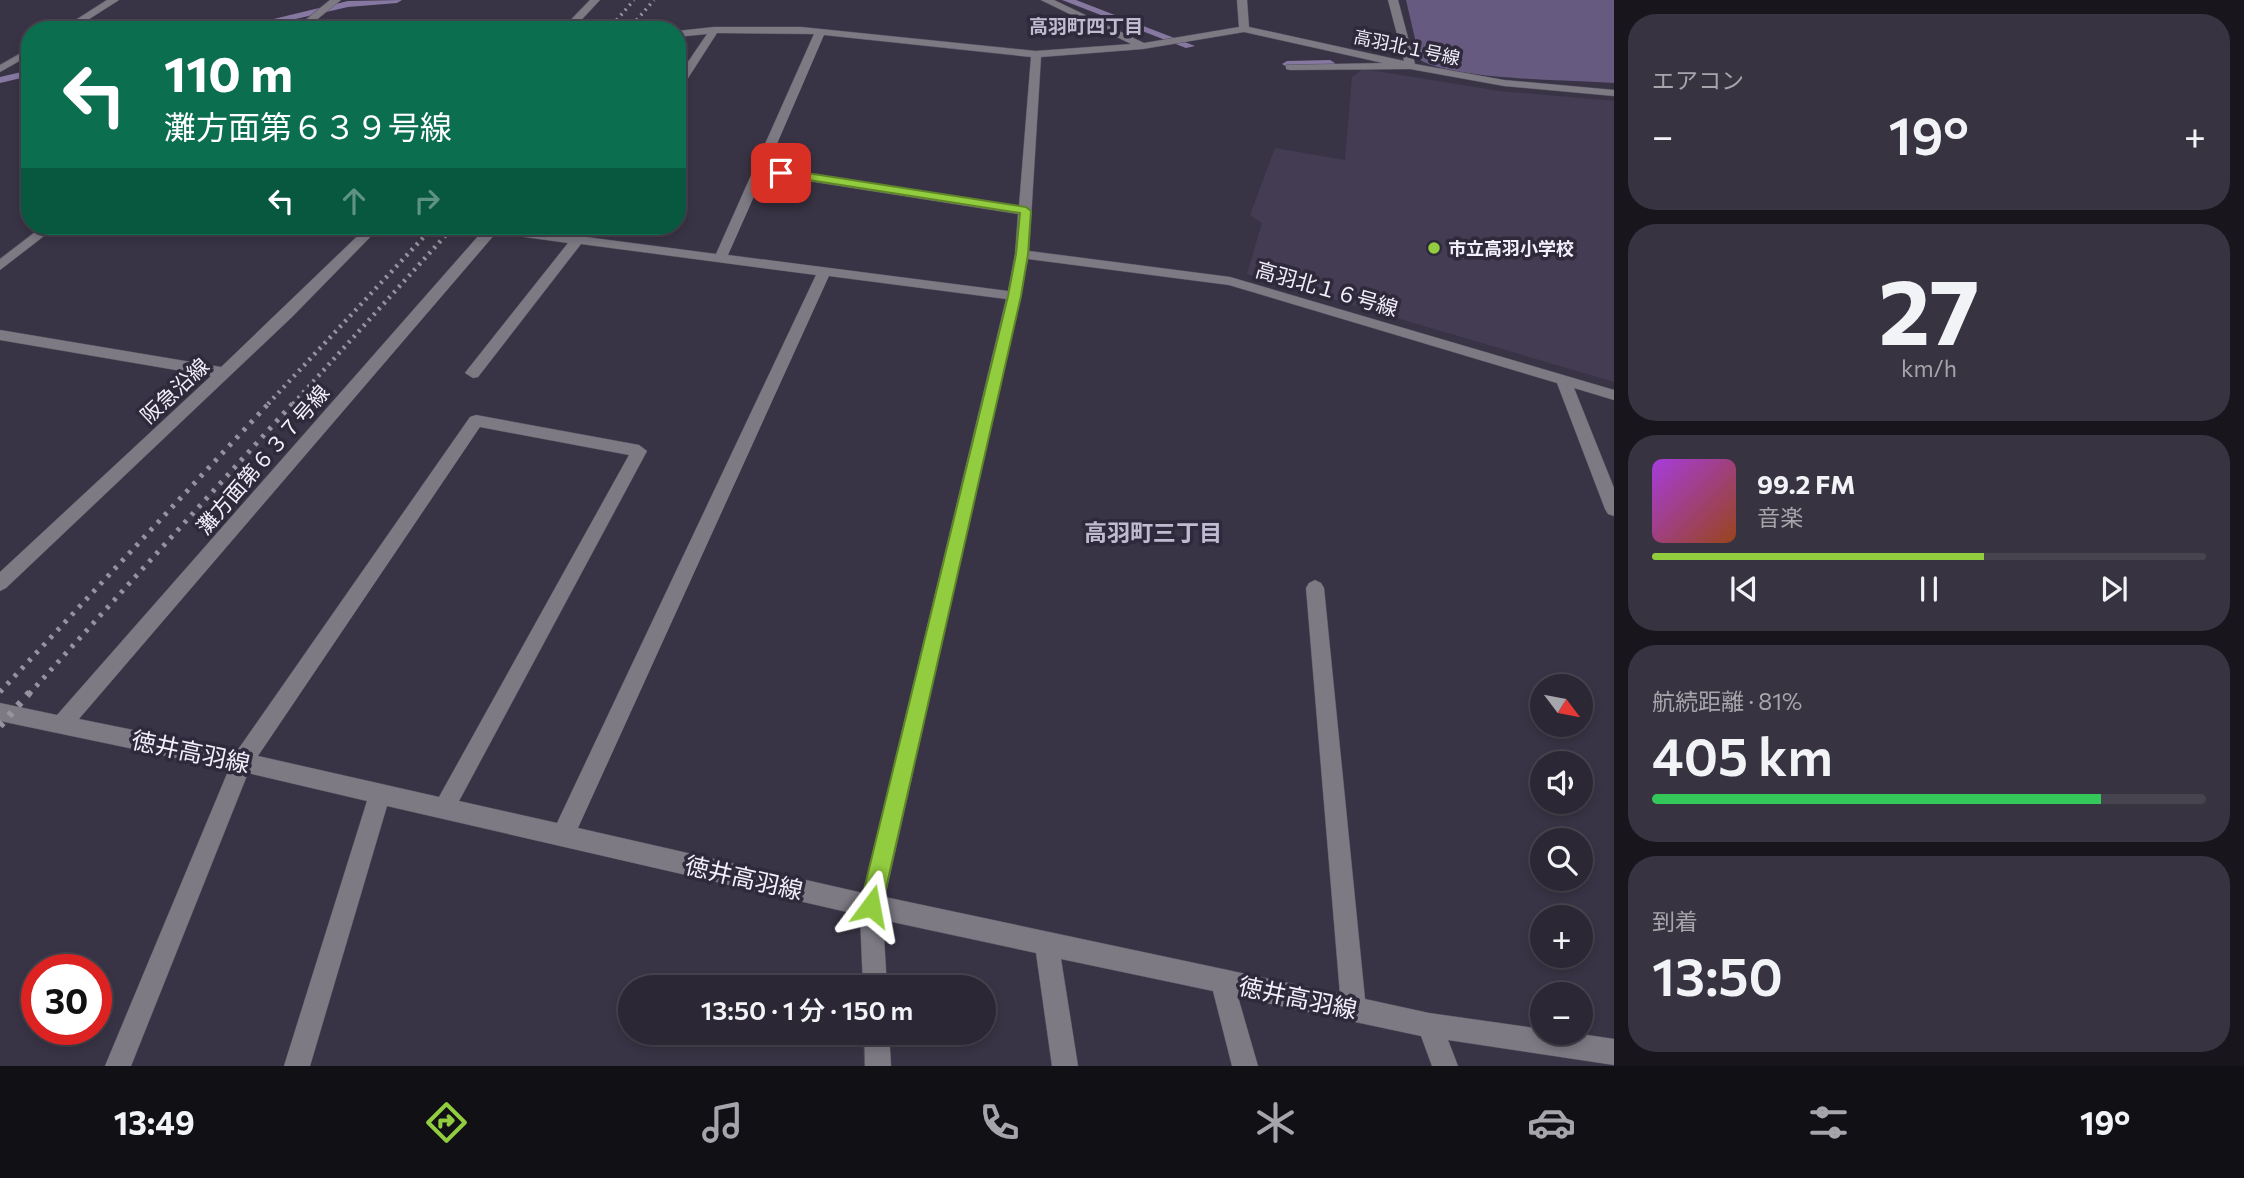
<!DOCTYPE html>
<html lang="ja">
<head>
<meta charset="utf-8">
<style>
  body { margin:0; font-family:Commissioner,"Noto Sans JP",sans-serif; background:#373340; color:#f1f3f6; height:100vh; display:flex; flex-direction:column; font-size:26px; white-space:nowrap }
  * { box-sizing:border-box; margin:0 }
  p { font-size:23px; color:#a6a5ac }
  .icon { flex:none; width:38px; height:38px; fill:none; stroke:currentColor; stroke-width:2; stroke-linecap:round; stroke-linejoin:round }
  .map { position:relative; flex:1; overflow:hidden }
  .panel { display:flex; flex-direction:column; gap:14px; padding:14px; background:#18151d; width:630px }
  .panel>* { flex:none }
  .top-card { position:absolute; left:21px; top:21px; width:665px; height:214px; border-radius:28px; box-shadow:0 4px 10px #0003,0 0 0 2px #47444f; background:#0b6e4f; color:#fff; overflow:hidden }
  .needle { width:46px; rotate:122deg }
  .controls { position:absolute; left:1530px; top:674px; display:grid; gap:14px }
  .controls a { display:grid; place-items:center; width:63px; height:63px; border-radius:50%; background:#2b2734; box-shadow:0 4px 10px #0003,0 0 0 2px #47444f; font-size:35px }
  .speed { position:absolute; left:21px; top:954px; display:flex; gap:14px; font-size:35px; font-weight:700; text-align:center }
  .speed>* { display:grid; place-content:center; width:91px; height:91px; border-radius:50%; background:#2b2734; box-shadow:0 4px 10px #0003,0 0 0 2px #47444f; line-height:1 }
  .speed .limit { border:10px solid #d22; background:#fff; color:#111 }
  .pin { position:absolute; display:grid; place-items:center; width:60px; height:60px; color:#fff; margin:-30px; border-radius:14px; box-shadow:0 4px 10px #0006 }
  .me { position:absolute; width:77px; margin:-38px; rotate:13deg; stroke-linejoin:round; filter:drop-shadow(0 0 5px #0008) }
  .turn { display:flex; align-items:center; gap:24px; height:147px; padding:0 28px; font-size:32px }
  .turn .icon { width:91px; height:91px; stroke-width:2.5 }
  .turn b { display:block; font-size:49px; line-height:60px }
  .lanes { display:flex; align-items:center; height:66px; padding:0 28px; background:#0003; justify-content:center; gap:35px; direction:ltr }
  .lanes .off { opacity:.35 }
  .big { font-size:52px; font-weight:600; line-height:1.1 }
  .panel .widget { flex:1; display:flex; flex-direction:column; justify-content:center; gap:10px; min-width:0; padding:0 24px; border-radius:28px; background:#373340 }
  .panel .dial { align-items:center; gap:0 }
  .dial b { font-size:91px; line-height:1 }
  .song { display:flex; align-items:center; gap:21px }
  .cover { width:84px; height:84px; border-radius:10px; background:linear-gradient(135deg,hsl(280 70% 55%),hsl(20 70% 35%)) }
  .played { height:7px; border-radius:4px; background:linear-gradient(90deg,#92cd3f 60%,#47444f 60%) }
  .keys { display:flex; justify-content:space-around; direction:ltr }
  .heat { display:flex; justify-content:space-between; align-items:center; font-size:38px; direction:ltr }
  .charge { height:10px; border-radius:5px; background:linear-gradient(90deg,#34c759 81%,#47444f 0) }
  .trip { position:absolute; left:618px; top:975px; width:378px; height:70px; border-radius:35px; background:#2b2734; box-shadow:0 4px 10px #0003,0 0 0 2px #47444f; font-weight:600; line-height:70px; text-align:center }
  .tab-bar { display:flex; height:112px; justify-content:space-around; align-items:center; background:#111015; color:#a6a5ac }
  .tab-bar .icon { width:49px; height:49px }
  .tab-bar .current { color:#92cd3f }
  .tab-bar b { font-size:32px; color:#f1f3f6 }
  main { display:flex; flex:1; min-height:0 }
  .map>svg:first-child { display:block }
  .built { fill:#433c52 }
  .green { fill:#675a80 }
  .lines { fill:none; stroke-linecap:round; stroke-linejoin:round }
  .stream { fill:#8678a1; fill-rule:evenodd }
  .minor-casing { stroke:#575262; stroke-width:1 }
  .minor { fill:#7d7a83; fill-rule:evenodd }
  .rail-far3 { stroke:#9692a0; stroke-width:3.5; stroke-dasharray:2 4.5; stroke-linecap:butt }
  .rail-far2 { stroke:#9692a0; stroke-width:4.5; stroke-dasharray:2.5 5; stroke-linecap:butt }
  .rail-far1 { stroke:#9692a0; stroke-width:5; stroke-dasharray:3.5 7; stroke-linecap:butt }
  .rail { stroke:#9692a0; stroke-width:7; stroke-dasharray:4.5 9; stroke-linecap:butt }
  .route { fill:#92cd3f; stroke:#5f8529; stroke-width:2 }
  .poi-dot { fill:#92cd3f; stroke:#2f2a3b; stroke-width:2.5 }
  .labels { text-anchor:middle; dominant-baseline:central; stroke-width:7; stroke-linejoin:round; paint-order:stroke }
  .far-street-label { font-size:18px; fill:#f2effa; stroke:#2f2a3b }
  .far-poi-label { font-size:18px; font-weight:bold; fill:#f2effa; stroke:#2f2a3b; text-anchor:start }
  .far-neighbourhood-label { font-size:19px; font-weight:bold; fill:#c1bbd1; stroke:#2f2a3b }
  .street-label { font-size:21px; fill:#f2effa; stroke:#2f2a3b }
  .neighbourhood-label { font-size:23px; font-weight:bold; fill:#c1bbd1; stroke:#2f2a3b }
  .near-street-label { font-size:24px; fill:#f2effa; stroke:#2f2a3b }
</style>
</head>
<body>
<main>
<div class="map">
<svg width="1614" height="1066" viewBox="0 0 1614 1066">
  <rect width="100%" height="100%" fill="#393445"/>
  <path class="built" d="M1363 69 1500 91 1614 101V382L1247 274 1262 223 1250 215 1275 148 1345 160 1352 77Z"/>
  <path class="green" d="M1406 0H1614V83C1569 80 1455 80 1420 60Z"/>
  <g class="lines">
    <g class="stream">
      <path d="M402 0 397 3 348 7 247 30H228L348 1Z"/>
      <path d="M1062 0H1076L1195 46 1186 48Z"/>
      <path d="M1330 60 1335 63 1334 65 1287 67 1282 64 1287 61Z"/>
      <path d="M30 70V76L0 83V77Z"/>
    </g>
    <g class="minor-casing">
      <g id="minor">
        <path d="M107 0H119L72 30H60Z"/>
        <path d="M330 0H341L304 30H293Z"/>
        <path d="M590 0H600L572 30H561Z"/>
        <path d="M1041 0H1054L1144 43 1239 27 1237 0H1247L1249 27 1404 61 1388 0H1398L1415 64 1504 80 1614 90V96L1504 86 1410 69 1290 70 1286 69V65L1383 63 1244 32 1143 49 1041 57 1029 251 1230 277 1614 390V400L1574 388 1614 488V516L1608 514 1605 509 1557 383 1229 285 1028 259 885 897 1340 994 1306 588 1309 583 1315 580 1321 583 1324 588 1365 999 1429 1013 1542 1029V1032H1567L1614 1039V1065L1448 1040 1458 1066H1432L1421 1036 1238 997 1258 1066H1232L1213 991 1061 959 1078 1066H1052L1036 953 883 920 887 987H863L860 915 387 806 310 1066H284L367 801 248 773 131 1066H105L229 769 0 721V703L57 715 487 226 574 236 581 226H594L586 237 716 254 814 34 717 33 681 89 677 90V78L707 34 677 37V31L714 27H801L1036 51 1131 44ZM824 35 1031 57 1019 206 767 167ZM764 174 1018 214 1015 254 1008 291 728 255ZM496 233 568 243 468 369 465 373 473 378 478 377 581 244 816 275 557 823 459 801 647 451 639 445 476 415 470 417 237 751 79 719ZM829 276 1006 299 863 893 578 828ZM480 427 629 455 439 797 258 756Z"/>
        <path d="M661 23 666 26 663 30H653Z"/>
        <path d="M30 48V55L0 72V65Z"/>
        <path d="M43 226H57L0 270V259Z"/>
        <path d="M368 226H381L292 317 6 588 0 591V572L211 376 0 340V330L221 367Z"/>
        <path d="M864 1032H889L891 1066H865Z"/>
      </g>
    </g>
    <use href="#minor" class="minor"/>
    <g class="rail-far3">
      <path d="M608 30 634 0"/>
      <path d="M628 30 654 0"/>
    </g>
    <g class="rail-far2">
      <path d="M268 404 434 226"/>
      <path d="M293 404 454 226"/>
    </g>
    <g class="rail-far1">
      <path d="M0 692 270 402"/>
      <path d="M29 694 294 402"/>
    </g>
    <path class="rail" d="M0 726 30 692"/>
  </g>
  <path class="route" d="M781 169 1026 207 1031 211 1028 254 1021 296 882 906 878 913 871 916 864 913 860 906 1008 296 1016 254 1020 213 777 175 776 173Z"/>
  <circle class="poi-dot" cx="1434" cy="248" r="7"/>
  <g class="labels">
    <g class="far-street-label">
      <text transform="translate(1407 47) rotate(12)">高羽北１号線</text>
    </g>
    <g class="far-poi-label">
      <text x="1448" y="248">市立高羽小学校</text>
    </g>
    <g class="far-neighbourhood-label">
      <text x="1086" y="25">高羽町四丁目</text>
    </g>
    <g class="street-label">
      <text transform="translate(1327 288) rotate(16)">高羽北１６号線</text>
      <text transform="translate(174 390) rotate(-43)">阪急沿線</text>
      <text transform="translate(262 459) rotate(-49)">灘方面第６３７号線</text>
    </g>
    <g class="neighbourhood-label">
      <text x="1153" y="532">高羽町三丁目</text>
    </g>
    <g class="near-street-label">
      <text transform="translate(191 751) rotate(12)">徳井高羽線</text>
      <text transform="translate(744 877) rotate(13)">徳井高羽線</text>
      <text transform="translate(1298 997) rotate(12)">徳井高羽線</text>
    </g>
  </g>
</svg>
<div class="controls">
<a><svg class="needle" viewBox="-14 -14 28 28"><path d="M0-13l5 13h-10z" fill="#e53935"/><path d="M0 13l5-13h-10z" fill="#a6a5ac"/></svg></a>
<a><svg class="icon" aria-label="sound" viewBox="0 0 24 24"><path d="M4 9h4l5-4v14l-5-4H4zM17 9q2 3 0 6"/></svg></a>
<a><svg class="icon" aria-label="search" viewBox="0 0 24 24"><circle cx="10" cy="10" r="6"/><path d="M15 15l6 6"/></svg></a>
<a>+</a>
<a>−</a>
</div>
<div class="speed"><div class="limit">30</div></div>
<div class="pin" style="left:781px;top:173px;background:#d93025"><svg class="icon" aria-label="arrive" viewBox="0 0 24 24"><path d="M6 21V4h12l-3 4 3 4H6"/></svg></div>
<svg class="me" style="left:871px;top:906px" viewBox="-20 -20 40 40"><path d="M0-17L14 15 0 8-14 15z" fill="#92cd3f" stroke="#fff" stroke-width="4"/></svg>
<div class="trip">13:50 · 1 分 · 150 m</div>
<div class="top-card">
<div class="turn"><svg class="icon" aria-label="left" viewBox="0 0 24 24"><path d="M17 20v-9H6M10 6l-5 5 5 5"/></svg><div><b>110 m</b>灘方面第６３９号線</div></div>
<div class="lanes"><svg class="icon" aria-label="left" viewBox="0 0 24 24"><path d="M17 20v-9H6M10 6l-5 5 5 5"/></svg><svg class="icon off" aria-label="ahead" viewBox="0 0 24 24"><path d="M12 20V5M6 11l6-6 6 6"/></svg><svg class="icon off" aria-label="right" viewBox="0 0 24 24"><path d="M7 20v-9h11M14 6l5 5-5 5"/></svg></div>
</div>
</div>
<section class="panel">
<div class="widget"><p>エアコン</p>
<div class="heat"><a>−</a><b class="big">19°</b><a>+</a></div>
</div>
<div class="widget dial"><b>27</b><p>km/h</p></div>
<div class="widget">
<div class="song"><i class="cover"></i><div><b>99.2 FM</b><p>音楽</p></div></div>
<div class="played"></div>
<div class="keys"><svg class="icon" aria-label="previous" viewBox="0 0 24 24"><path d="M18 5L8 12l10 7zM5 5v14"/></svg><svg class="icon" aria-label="pause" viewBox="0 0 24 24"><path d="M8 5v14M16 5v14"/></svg><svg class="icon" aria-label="next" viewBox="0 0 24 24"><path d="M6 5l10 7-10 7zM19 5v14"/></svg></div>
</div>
<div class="widget"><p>航続距離 · 81%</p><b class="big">405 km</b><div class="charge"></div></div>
<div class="widget"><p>到着</p><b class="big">13:50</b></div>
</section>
</main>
<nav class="tab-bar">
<b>13:49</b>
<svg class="icon current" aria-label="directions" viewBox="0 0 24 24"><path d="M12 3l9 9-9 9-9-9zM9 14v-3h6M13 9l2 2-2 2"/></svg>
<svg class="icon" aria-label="music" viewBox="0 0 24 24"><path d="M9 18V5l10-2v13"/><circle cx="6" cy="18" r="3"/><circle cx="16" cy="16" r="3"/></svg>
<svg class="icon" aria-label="phone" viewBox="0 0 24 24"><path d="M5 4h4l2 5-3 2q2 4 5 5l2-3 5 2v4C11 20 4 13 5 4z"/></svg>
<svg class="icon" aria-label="climate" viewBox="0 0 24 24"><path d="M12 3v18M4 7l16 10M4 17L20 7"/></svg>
<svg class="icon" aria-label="car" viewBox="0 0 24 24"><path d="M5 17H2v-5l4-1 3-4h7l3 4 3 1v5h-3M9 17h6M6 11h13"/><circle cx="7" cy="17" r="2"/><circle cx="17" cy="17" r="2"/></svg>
<svg class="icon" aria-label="filters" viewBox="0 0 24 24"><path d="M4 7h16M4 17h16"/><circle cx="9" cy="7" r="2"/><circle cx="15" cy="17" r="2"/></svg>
<b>19°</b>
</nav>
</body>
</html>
